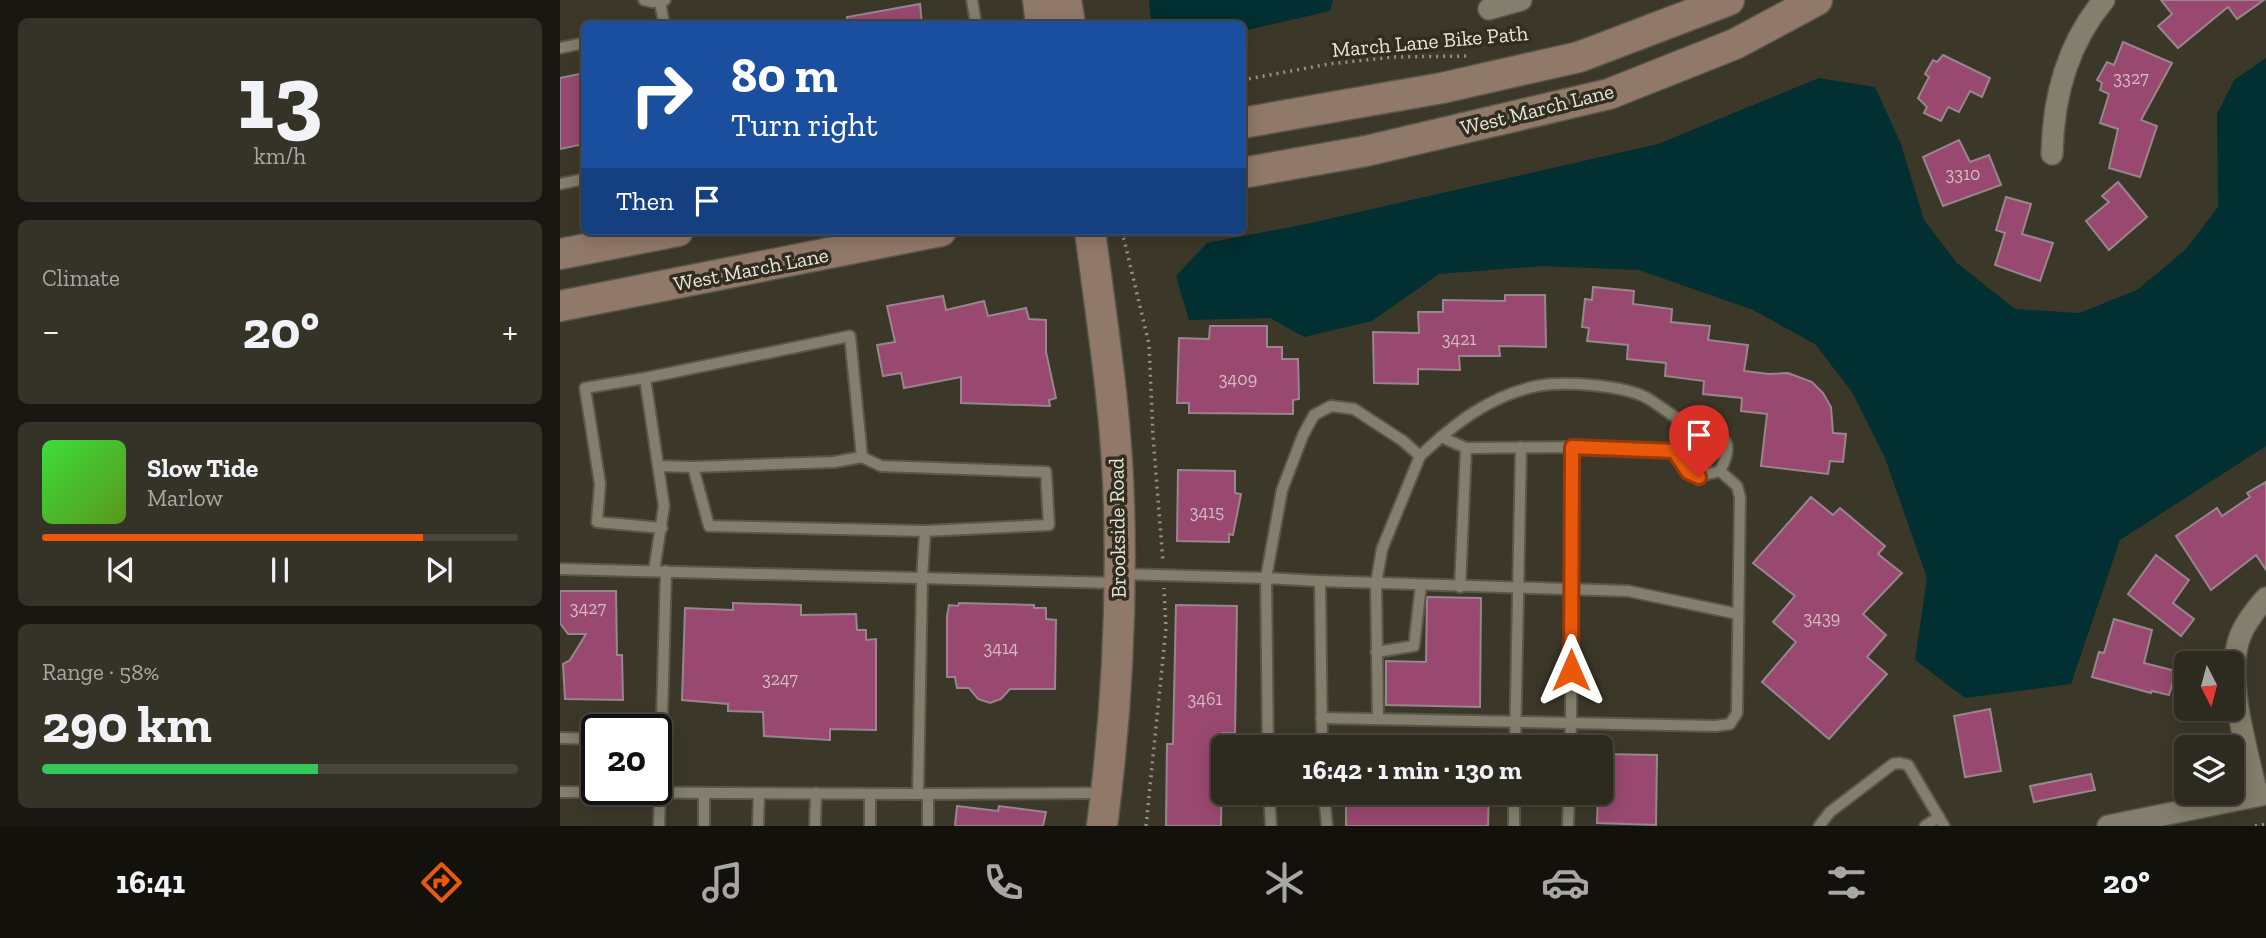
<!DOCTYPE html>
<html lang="en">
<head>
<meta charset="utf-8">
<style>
  body { margin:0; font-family:"Zilla Slab",serif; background:#353228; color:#f1f3f6; height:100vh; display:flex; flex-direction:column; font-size:26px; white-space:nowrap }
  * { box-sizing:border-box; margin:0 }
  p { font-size:23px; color:#a7a7a4 }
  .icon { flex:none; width:38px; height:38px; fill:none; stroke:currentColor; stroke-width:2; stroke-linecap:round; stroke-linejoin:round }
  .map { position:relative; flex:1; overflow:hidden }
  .side { display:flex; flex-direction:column; gap:18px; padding:18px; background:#191711; width:560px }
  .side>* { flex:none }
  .top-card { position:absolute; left:21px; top:21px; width:665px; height:214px; border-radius:10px; box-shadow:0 4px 18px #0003,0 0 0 2px #48463d; background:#1a4fa0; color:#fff; overflow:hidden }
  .needle { width:46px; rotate:174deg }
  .buttons { position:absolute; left:1614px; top:651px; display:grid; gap:14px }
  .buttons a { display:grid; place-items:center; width:70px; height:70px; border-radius:10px; background:#2d2a1f; box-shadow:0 4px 18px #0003,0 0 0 2px #48463d; font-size:35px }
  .speed { position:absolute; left:21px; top:714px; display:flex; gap:14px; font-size:35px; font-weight:700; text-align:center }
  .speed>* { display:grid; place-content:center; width:91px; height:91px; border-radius:50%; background:#2d2a1f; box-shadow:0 4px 18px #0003,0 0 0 2px #48463d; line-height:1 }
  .speed .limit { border:4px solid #111; border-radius:10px; background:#fff; color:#111 }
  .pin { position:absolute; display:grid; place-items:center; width:60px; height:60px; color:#fff; margin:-72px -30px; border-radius:50% 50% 50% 0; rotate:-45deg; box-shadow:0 0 7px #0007 }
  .pin .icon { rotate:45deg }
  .me { position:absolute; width:77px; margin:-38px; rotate:0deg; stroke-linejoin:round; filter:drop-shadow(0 0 5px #0008) }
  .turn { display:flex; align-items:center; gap:24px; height:147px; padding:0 35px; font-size:32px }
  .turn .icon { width:91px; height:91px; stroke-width:2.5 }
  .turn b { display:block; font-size:49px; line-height:60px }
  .then { display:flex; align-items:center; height:66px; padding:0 35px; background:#0003; gap:14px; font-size:26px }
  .big { font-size:52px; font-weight:700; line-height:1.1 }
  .side .widget { flex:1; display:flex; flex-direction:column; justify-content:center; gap:10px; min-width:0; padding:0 24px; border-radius:10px; background:#353228 }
  .side .dial { align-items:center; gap:0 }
  .dial b { font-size:91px; line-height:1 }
  .song { display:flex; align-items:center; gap:21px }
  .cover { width:84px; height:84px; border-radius:10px; background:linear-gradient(135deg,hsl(120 70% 55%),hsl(90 70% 35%)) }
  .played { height:7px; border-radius:4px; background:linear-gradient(90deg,#ea580c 80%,#48463d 80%) }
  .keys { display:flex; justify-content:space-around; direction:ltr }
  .heat { display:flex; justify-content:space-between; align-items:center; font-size:38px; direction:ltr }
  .charge { height:10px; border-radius:5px; background:linear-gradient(90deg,#34c759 58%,#48463d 0) }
  .trip { position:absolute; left:651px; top:735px; width:402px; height:70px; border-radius:10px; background:#2d2a1f; box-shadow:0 4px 18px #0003,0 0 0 2px #48463d; font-weight:700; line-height:70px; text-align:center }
  .dock { display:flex; height:112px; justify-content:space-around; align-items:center; background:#12110c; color:#a7a7a4 }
  .dock .icon { width:49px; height:49px }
  .dock .on { color:#ea580c }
  .dock b { font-size:32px; color:#f1f3f6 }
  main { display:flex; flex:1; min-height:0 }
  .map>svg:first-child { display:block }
  .water { fill:#012f32 }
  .building { fill:#99496f; stroke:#99858d; stroke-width:2 }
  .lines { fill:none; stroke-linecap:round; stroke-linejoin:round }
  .lane-casing { stroke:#5a5649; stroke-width:14 }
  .street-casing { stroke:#5a5649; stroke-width:24 }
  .secondary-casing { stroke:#5a5649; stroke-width:33 }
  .path { stroke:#949185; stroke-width:3.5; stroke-dasharray:2 5; stroke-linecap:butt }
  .lane { stroke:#837e6d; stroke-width:10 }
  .street { stroke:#837e6d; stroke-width:21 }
  .secondary { stroke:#917969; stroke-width:30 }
  .route-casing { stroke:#983908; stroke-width:18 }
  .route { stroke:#ea580c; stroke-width:12 }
  .labels { text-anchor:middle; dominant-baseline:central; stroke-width:7; stroke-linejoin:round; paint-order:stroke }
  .number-label { font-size:18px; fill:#d3bcbf }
  .street-label { font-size:21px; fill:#e6e3da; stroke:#322e1f }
</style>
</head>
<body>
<main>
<section class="side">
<div class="widget dial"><b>13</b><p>km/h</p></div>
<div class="widget"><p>Climate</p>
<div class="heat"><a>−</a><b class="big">20°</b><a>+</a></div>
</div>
<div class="widget">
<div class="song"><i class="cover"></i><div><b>Slow Tide</b><p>Marlow</p></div></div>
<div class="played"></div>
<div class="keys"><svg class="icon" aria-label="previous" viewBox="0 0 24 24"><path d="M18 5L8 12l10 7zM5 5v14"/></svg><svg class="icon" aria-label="pause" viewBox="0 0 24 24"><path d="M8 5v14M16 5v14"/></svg><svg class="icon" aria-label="next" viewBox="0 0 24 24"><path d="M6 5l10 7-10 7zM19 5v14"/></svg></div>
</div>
<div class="widget"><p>Range · 58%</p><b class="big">290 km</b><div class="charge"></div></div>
</section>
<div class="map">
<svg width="1706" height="826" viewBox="0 0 1706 826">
  <rect width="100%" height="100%" fill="#3c3829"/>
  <g class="water">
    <path d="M589 0H773L770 11 683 31 682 24H598L591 21Z"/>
    <path d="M1706 58V446L1560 540 1511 684 1405 698 1355 660 1367 578 1325 458 1292 392 1255 344 1193 310 1079 270 983 266 879 274 812 321 744 337 710 318 629 320 616 276 647 243 746 224 1098 144 1259 78 1315 87 1341 144 1364 220 1397 263 1455 309 1519 313 1577 290 1625 250 1658 207 1657 114 1674 80Z"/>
  </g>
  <g class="building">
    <path d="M1601 0H1704L1677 19 1668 7 1618 48 1598 26 1612 14Z"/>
    <path d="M360 4 362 24H288L287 17Z"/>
    <path d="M1563 42 1612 63 1581 120 1597 126 1580 177 1549 168 1558 129 1540 123 1549 94 1540 90 1542 83 1537 80 1547 62 1554 65Z"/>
    <path d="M1383 55 1430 78 1422 97 1410 91 1399 112 1388 107 1381 121 1364 113 1367 107 1358 98 1369 77 1365 74 1373 60 1377 62Z"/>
    <path d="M24 73V144L0 149V78Z"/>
    <path d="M1399 140 1410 162 1429 155 1441 185 1383 206 1363 157Z"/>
    <path d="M1558 182 1587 217 1549 250 1526 221 1549 202 1542 196Z"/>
    <path d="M1446 197 1471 204 1462 234 1493 243 1480 281 1435 265 1445 233 1436 230Z"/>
    <path d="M1033 287 1074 291 1073 304 1112 309 1111 322 1150 326 1148 340 1188 345 1184 371 1209 374 1228 373 1252 382 1263 393 1271 407 1273 433 1286 434 1283 462 1270 461 1268 474 1201 466 1207 414 1181 411 1182 398 1143 394 1144 381 1105 376 1106 363 1067 359 1068 345 1027 341 1029 328 1022 327 1025 299 1032 300Z"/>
    <path d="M945 295H985L986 347 939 346 940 356H899L900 370 858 369V384L814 383 813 332 859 333 858 312H883V300L945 301Z"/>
    <path d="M383 296 386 310 424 301 428 316 466 308 469 319 486 320V352L496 398 489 400 490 406 401 403V377L344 388 341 373 323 376 317 345 335 342 327 306Z"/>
    <path d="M650 326H707V347H722V359H738L739 399 733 400V414L629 413V403H617L619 338 649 339Z"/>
    <path d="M618 470 675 471V493L681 494 673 535 669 534V542L617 541Z"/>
    <path d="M1706 482V570L1696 555 1651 590 1616 536 1657 508 1662 516 1690 497 1687 493Z"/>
    <path d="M1251 497 1273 515 1280 508 1325 546 1318 554 1342 573 1303 614 1326 635 1307 657 1327 674 1269 739 1202 682 1236 642 1213 622 1235 596 1193 563Z"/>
    <path d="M1596 555 1629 580 1613 603 1634 619 1621 636 1568 594Z"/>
    <path d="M0 591H56L57 655H62L63 700 5 699 3 664 10 660 26 634H8L0 623Z"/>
    <path d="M867 597 921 598 920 707 826 705V661L866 662Z"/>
    <path d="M173 603 241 605V615L296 614 297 630H306V640L316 639V730L270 729V740L204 736 203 712 168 711V704L122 700 125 608 173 610Z"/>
    <path d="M399 603 474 605V608H486V619L496 620 495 689H450L441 699 430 703 418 699 409 688H397L395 677H387V616L389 605 398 606Z"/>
    <path d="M616 605 677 606 675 733H662L661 826H606L607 744H613Z"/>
    <path d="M1554 619 1592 630 1584 663 1616 671 1609 695 1592 691 1591 693 1532 677 1539 652 1544 653Z"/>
    <path d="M1430 709 1441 771 1405 777 1394 716Z"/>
    <path d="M1041 754 1097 755 1096 825 1037 823 1038 793H1041Z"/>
    <path d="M1531 774 1535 790 1474 802 1470 786Z"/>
    <path d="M786 793H929L928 826H786Z"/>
    <path d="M397 806 438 811 439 806 486 812 483 826H395Z"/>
  </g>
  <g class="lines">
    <g class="lane-casing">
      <g id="lane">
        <path d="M84 0 93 2 105 0"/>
        <path d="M412 0 416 24"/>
        <path d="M100 2 104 24"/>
        <path d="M0 48 24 43"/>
        <path d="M0 184 24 179"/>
        <path d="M85 378 25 388 40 484 37 522 102 528"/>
        <path d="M881 437 906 448"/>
        <path d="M1114 451 1138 428"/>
        <path d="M98 466 133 467 149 526 365 531"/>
        <path d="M133 467 274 462 302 457"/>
        <path d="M0 569 556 583"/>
        <path d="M560 574 706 578 722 490 743 435 754 415 771 406 794 409 843 441 860 456C894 424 929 396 977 386 1004 381 1063 385 1087 398 1101 406 1113 417 1127 424 1153 437 1181 431 1160 471L1177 486 1180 497 1177 713 1170 724 1156 726 1011 723 1010 747"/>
        <path d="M760 581 1068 591 1178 614"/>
        <path d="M900 587 906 448 1012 447 1114 451C1132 474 1129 480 1160 471"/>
        <path d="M816 652 854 646 861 585"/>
        <path d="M761 718 1011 723 1012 447"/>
        <path d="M818 719 816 584 822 549 860 456"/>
        <path d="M0 738 37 739"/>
        <path d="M708 747 706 578 760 581 762 747"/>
        <path d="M955 747 961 447"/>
        <path d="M0 792 358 794 362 578 365 531 489 525 486 472 321 466 302 457 290 336 85 378 104 506 94 571"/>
        <path d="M709 793 711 826"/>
        <path d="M764 793 767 826"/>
        <path d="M358 794 543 793"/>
        <path d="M99 826 106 571"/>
        <path d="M144 826V793"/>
        <path d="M198 826 199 793"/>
        <path d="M255 826 256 793"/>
        <path d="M310 826V794"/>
        <path d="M368 826V794"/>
        <path d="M954 826V793"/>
        <path d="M1008 826 1009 793"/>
        <path d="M1259 826 1270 812 1333 764 1340 763 1348 765 1384 826"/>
        <path d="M1365 826 1379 817"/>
      </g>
    </g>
    <g class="street-casing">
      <g id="street">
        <path d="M929 9 961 0"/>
        <path d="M1492 154C1493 98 1507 44 1544 0"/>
        <path d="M1697 795C1688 752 1663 675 1681 634 1687 620 1696 609 1706 598"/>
        <path d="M1548 826 1706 794"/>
      </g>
    </g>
    <g class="secondary-casing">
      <g id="secondary">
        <path d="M478 0 481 24"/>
        <path d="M506 0 510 24"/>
        <path d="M682 123 882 88 1019 57 1169 0"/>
        <path d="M682 173 806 151 1049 94 1175 44 1257 0"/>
        <path d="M530 231C542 323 557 414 559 507 562 614 556 720 542 826"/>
        <path d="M0 254 118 231"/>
        <path d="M0 306 381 231"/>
      </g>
    </g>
    <g class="path">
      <path d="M682 80 769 64 833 57 909 56"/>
      <path d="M562 231 589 344 593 436 603 562"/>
      <path d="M586 826 606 628 604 588"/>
      <path d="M1695 826 1706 824"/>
    </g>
    <use href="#lane" class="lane"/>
    <use href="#street" class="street"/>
    <use href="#secondary" class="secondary"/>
  </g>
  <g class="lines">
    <g class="route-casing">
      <path id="route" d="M1011 670 1012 447 1114 451 1128 472 1139 477"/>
    </g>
    <use href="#route" class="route"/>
  </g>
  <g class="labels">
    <g class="number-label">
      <text x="1571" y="78">3327</text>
      <text x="1403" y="174">3310</text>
      <text x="899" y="339">3421</text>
      <text x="678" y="379">3409</text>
      <text x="647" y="512">3415</text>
      <text x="28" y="608">3427</text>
      <text x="1262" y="618">3439</text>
      <text x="441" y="648">3414</text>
      <text x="220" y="679">3247</text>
      <text x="645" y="699">3461</text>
    </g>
    <g class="street-label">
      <text transform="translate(870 41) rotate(-5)">March Lane Bike Path</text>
      <text transform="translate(977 109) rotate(-14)">West March Lane</text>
      <text transform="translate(191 269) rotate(-11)">West March Lane</text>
      <text transform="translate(557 528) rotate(-91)">Brookside Road</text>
    </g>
  </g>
</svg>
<div class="buttons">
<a><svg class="needle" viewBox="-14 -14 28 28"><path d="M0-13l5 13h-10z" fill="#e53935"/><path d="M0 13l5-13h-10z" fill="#a7a7a4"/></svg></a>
<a><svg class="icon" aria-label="layers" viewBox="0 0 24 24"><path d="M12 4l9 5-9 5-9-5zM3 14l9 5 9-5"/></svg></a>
</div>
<div class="speed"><div class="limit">20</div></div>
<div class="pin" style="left:1139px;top:477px;background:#d93025"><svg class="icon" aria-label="arrive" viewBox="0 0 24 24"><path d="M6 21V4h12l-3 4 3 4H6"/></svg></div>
<svg class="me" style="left:1011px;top:670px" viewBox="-20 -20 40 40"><path d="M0-17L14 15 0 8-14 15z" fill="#ea580c" stroke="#fff" stroke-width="4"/></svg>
<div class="trip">16:42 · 1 min · 130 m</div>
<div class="top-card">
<div class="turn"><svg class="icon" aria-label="right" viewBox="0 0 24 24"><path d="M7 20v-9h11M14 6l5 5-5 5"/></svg><div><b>80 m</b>Turn right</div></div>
<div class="then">Then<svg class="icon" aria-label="arrive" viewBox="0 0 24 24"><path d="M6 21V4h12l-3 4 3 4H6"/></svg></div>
</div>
</div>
</main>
<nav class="dock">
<b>16:41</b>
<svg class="icon on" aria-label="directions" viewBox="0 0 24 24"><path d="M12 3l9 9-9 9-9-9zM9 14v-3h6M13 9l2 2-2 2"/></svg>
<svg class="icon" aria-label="music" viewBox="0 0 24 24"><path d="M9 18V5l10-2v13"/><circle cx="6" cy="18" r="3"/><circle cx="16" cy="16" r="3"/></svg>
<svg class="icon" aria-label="phone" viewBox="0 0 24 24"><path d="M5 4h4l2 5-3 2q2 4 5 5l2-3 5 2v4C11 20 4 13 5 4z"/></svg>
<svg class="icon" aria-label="climate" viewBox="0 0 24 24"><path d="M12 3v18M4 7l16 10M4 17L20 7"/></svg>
<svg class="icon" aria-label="car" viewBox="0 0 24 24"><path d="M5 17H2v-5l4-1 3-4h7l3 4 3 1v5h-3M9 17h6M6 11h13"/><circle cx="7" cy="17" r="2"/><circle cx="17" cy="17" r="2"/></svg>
<svg class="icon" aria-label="filters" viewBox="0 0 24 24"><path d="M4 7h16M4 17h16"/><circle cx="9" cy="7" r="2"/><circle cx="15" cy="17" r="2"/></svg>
<b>20°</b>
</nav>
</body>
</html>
